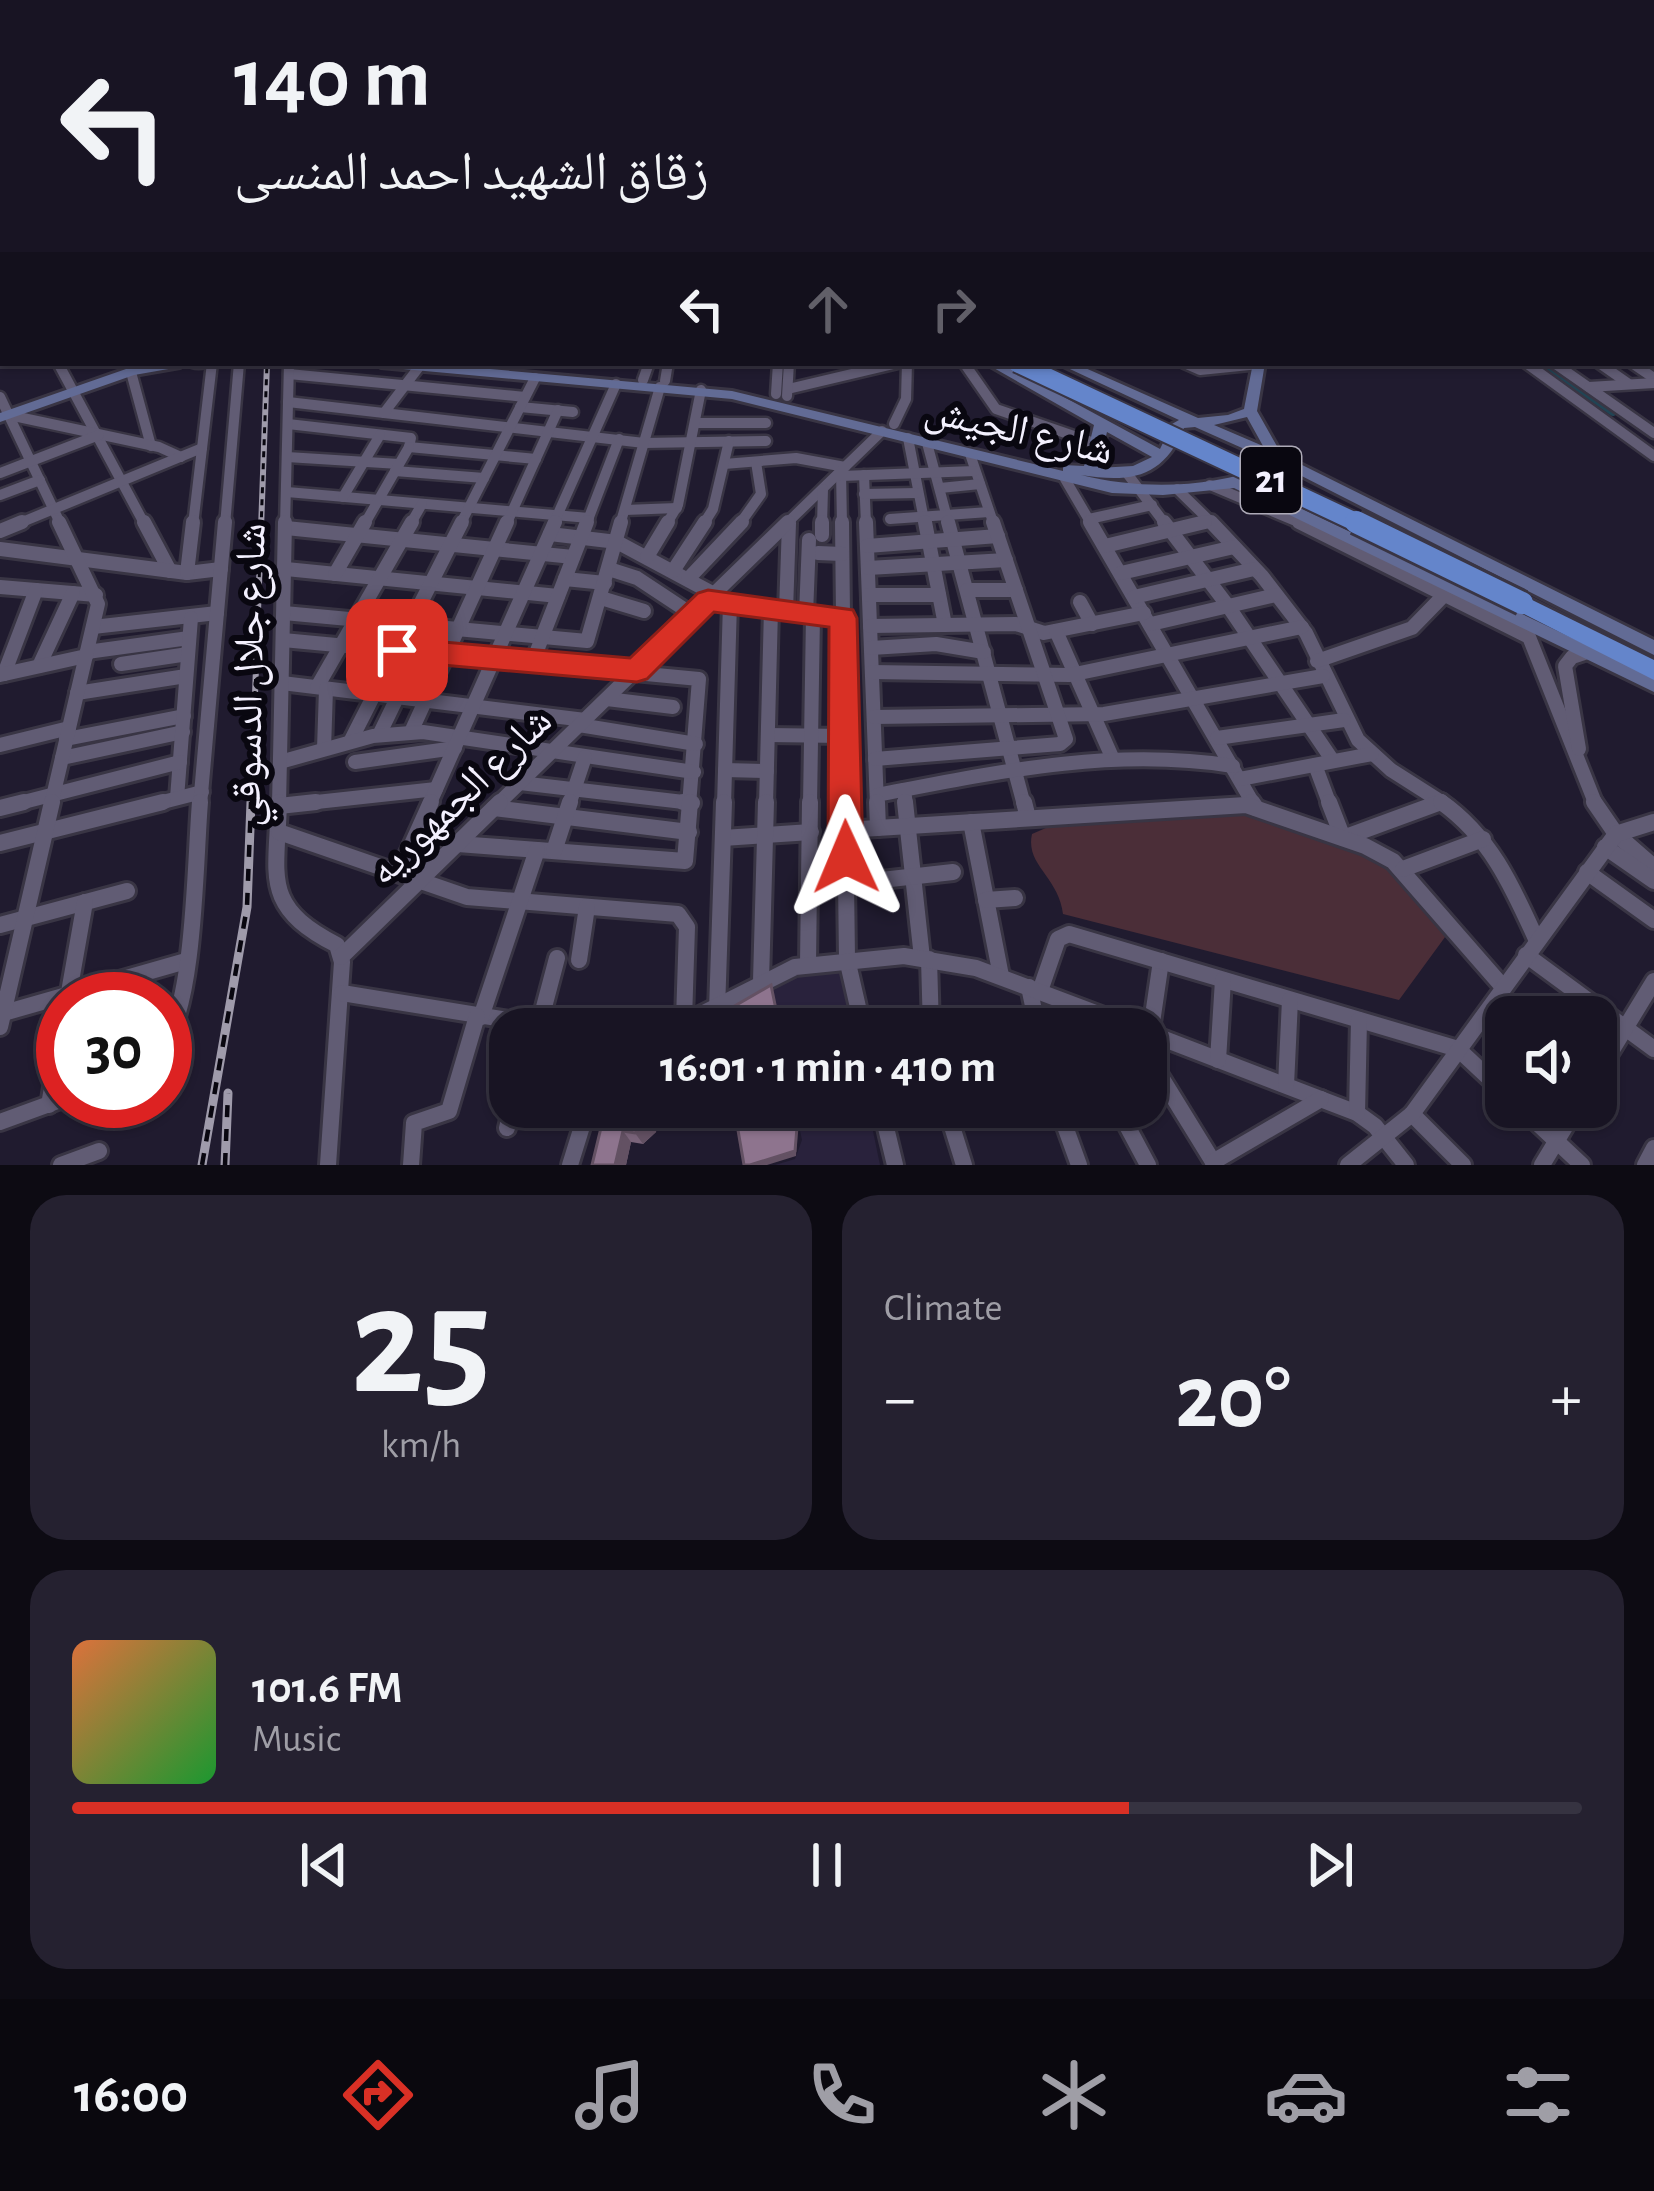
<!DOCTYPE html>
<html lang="en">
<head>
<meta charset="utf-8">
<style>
  body { margin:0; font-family:"Alegreya Sans","Noto Naskh Arabic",sans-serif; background:#252130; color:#f1f3f6; height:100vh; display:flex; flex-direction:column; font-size:45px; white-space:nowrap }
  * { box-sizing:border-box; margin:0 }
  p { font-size:39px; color:#9f9ea6 }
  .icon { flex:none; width:66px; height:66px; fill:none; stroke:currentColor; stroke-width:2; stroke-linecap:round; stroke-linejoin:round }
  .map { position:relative; height:1165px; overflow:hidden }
  .drawer { display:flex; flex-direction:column; gap:30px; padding:30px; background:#0d0b13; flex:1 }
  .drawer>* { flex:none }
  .top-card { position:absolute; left:0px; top:0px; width:1656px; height:366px; box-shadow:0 3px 9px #0004,0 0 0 3px #363341; background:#181423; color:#f1f3f6; overflow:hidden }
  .buttons { position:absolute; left:1485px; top:996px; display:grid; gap:24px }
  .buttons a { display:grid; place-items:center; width:132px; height:132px; border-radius:24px; background:#181423; box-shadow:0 3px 9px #0004,0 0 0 3px #363341; font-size:60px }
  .speed { position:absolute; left:36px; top:972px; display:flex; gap:24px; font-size:60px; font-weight:700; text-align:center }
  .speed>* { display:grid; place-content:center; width:156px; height:156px; border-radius:50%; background:#181423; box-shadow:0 3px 9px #0004,0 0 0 3px #363341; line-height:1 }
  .speed .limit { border:18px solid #d22; background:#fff; color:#111 }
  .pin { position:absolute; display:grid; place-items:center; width:102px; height:102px; color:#fff; margin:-51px; border-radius:24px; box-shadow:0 6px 18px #0006 }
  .me { position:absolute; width:132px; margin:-66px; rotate:359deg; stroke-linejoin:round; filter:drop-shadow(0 0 9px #0008) }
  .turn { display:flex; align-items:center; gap:42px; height:252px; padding:0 36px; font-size:54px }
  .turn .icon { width:156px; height:156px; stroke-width:2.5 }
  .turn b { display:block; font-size:84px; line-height:102px }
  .lanes { display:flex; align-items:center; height:114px; padding:0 36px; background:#0003; justify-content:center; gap:60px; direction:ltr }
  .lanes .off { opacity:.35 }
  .big { font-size:90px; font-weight:700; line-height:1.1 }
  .drawer .card { flex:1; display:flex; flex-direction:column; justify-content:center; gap:18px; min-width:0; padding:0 42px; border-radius:36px; background:#252130 }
  .drawer .dial { align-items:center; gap:0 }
  .dial b { font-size:156px; line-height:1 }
  .song { display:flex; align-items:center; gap:36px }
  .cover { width:144px; height:144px; border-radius:18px; background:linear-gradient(135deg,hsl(20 70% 55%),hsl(130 70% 35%)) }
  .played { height:12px; border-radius:6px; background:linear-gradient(90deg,#d93025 70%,#363341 70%) }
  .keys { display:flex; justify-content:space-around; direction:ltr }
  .heat { display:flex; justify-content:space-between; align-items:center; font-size:66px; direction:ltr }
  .drawer .tiles { flex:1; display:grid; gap:30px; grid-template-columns:1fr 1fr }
  .card:last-child { grid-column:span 2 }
  .trip { position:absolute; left:489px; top:1008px; width:678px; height:120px; border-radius:36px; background:#181423; box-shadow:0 3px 9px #0004,0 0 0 3px #363341; font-weight:700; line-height:120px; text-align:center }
  .dock { display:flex; height:192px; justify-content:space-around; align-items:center; background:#0a080e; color:#9f9ea6 }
  .dock .icon { width:84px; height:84px }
  .dock .on { color:#d93025 }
  .dock b { font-size:54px; color:#f1f3f6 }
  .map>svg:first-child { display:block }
  .built { fill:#29223c }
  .green { fill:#4b2e38 }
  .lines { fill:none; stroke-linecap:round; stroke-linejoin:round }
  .canal { stroke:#214454; stroke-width:10 }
  .minor-far2-casing { stroke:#393544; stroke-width:15 }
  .minor-far1-casing { stroke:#393544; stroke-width:20 }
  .minor-casing { stroke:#393544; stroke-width:22 }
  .tertiary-casing { stroke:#393544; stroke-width:6 }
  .secondary-casing { stroke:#393544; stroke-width:6 }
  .trunk-casing { stroke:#393544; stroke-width:6 }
  .minor-far2 { stroke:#615c74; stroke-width:10 }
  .minor-far1 { stroke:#615c74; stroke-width:14 }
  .minor { stroke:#615c74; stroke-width:16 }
  .tertiary { fill:#615c74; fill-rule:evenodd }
  .secondary { fill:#626b95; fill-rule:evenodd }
  .trunk { fill:#6485cb; fill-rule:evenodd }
  .rail-far1-casing { stroke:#9f9bab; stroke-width:6 }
  .rail-casing { stroke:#9f9bab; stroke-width:9 }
  .rail-far1 { stroke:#090710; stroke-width:3; stroke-dasharray:6; stroke-linecap:butt }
  .rail { stroke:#090710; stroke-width:4.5; stroke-dasharray:12; stroke-linecap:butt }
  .trunk-bridge-far1-casing { stroke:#393544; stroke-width:22; stroke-linecap:butt }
  .trunk-bridge-casing { stroke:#393544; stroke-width:28; stroke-linecap:butt }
  .trunk-bridge-far1 { stroke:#6485cb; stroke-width:18 }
  .trunk-bridge { stroke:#6485cb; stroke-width:22 }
  .wall { fill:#7a647a }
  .shaded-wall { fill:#635163 }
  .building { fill:#8e748e; stroke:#635163; stroke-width:3 }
  .route { fill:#d93025; stroke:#8d1f18; stroke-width:3 }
  .labels { text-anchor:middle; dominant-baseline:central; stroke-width:12; stroke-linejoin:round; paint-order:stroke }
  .shield { fill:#090710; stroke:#adaab7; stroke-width:3 }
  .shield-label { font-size:39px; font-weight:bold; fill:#f3f0fe }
  .street-label { font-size:42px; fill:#f3f0fe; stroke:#090710 }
</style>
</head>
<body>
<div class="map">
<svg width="1654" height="1165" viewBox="0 0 1654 1165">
  <rect width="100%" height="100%" fill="#201b2f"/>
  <g class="built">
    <path d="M839 969 852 1029H780L771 985 800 972Z"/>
    <path d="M795 1107H868L880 1165H775L795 1159 802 1140Z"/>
  </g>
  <path class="green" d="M1246 809 1394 862 1448 933 1399 1000 1063 914C1059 877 1025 865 1032 834L1055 824 1236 814Z"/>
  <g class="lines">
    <path class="canal" d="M1544 363 1613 411"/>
    <g class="minor-far2-casing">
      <g id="minor-far2">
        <path d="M58 363 145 525"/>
        <path d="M964 363 996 409 1097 444"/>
        <path d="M1184 363 1200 370 1259 364"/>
        <path d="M1526 363 1654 456"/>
        <path d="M1554 363 1654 433"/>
        <path d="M1599 363 1629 384"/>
        <path d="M1632 363 1654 378"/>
        <path d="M131 372 151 446"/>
        <path d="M289 374 525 397"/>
        <path d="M643 380 649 363"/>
        <path d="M665 381 668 363"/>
        <path d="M1589 387 1654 383"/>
        <path d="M788 389 898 363"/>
        <path d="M776 394 778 363"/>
        <path d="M787 396 789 363"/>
        <path d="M0 397 61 525"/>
        <path d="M288 402 644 443 766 441"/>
        <path d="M520 407 573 412"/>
        <path d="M384 413 419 367"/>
        <path d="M9 415 159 447 181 457"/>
        <path d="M695 423H766"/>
        <path d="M288 424 411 438 409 447"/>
        <path d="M894 424 906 399 907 363"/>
        <path d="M908 438 925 525"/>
        <path d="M927 443 949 525"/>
        <path d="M409 447 536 459"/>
        <path d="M970 454 994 525"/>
        <path d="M287 457 399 464"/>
        <path d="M724 464 796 458 845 467"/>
        <path d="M395 471 484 478"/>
        <path d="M841 471 842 525"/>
        <path d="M1126 472 1166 525"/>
        <path d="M0 473 99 435"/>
        <path d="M864 475 866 525"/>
        <path d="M841 476 975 471"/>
        <path d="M1065 479 1092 525"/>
        <path d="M1210 485 1305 525"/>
        <path d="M940 488 980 484"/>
        <path d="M1177 489 1214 525"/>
        <path d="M287 492 589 518"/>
        <path d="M864 494 917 493"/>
        <path d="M0 495 40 480"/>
        <path d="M343 497 380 435"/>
        <path d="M625 510 677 508"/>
        <path d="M890 519 989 512"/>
        <path d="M1089 519 1152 505"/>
        <path d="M15 525 202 448"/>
        <path d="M193 525 212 363"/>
        <path d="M225 525 239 363"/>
        <path d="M285 525 289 363"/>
        <path d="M364 525 409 447"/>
        <path d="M410 525 422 504"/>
        <path d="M460 525 535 378"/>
        <path d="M506 525 558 410"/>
        <path d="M553 525 616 384"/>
        <path d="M586 525 619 439"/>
        <path d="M620 525 660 387"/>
        <path d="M666 525 678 505 701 390"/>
        <path d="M703 525 713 509 729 441"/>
        <path d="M739 525 761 494 756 462"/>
        <path d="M785 525 882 431"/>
        <path d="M822 525 823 489"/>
        <path d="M1193 525 1209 521"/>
      </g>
    </g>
    <g class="minor-far1-casing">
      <g id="minor-far1">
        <path d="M144 522 170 571"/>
        <path d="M842 522 845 805"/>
        <path d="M866 522 877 805"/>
        <path d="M925 522 945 625"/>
        <path d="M948 522 1024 805"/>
        <path d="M1090 522 1254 805"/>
        <path d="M1164 522 1228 606 1333 761"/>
        <path d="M1211 522 1262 576 1306 633 1358 740 1391 770 1446 805"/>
        <path d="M1299 522 1529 637 1596 805"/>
        <path d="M286 528 573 557"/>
        <path d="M0 531 22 522"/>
        <path d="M550 534 617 542 714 594"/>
        <path d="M822 535V522"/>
        <path d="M867 546 998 536"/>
        <path d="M1105 546 1205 522"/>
        <path d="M0 549 187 573 221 569"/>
        <path d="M818 553 842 554"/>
        <path d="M647 557 668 522"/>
        <path d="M868 568 1006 560"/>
        <path d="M286 569 558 596"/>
        <path d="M609 569 637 578 693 615"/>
        <path d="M673 571 705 522"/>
        <path d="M187 573 193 522"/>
        <path d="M1121 573 1234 547"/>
        <path d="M335 574 365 522"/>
        <path d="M565 579 605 583"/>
        <path d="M688 579 742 522"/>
        <path d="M0 587 96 595"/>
        <path d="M967 590H1016"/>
        <path d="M869 595H939"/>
        <path d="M1134 597 1254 569"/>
        <path d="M601 598 644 611"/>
        <path d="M708 600 843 618"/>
        <path d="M1080 602 1092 624"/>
        <path d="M786 611 789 523"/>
        <path d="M284 613 587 641 621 522"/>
        <path d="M806 614 809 540"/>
        <path d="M1151 624 1276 595"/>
        <path d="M870 626 1016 624 1044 633 1144 613"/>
        <path d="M93 627 217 613"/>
        <path d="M1056 631 1112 757"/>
        <path d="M283 640 699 679 689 805"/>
        <path d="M871 648 936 644 984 652"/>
        <path d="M87 652 189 638"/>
        <path d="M533 661 587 522"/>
        <path d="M1317 661 1412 628 1447 592"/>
        <path d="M121 664 188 654"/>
        <path d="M39 666 73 593"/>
        <path d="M872 672 1070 675 1302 627"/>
        <path d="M4 674 36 590"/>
        <path d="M0 675 86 656"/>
        <path d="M282 683 585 720"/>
        <path d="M317 687 412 522"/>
        <path d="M77 693 186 676"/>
        <path d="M607 699 673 707"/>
        <path d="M874 717 1104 714 1323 676"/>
        <path d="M579 725 696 744"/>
        <path d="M411 732 507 522"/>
        <path d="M379 735 397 698"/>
        <path d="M768 735 844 736"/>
        <path d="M1217 738 1344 720"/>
        <path d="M66 739 184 716"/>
        <path d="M350 742 462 522"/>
        <path d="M0 745 69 728"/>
        <path d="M324 749 326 689"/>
        <path d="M1579 749 1565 666 1572 657 1587 652"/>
        <path d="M62 758 183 732"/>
        <path d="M875 759 1060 744 1066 739 993 522"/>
        <path d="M280 762 373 736 423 732 694 772"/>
        <path d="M355 762 455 748"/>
        <path d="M1315 765 1330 805"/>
        <path d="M725 770 767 771"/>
        <path d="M1240 779 1372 754"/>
        <path d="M520 783 692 803"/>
        <path d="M904 790 906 805"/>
        <path d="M877 795C996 772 1112 747 1233 766"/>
        <path d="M177 798 191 618"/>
        <path d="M12 805 180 762"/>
        <path d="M51 805 98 604 59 522"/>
        <path d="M151 805 202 792"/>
        <path d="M200 805 225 522"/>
        <path d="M279 805 285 522"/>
        <path d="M289 805 436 789"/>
        <path d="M429 805 555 522"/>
        <path d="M497 805 788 522"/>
        <path d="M569 805 585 757"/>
        <path d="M724 805 730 603"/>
        <path d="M766 805 771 609"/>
        <path d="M810 805 813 615"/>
        <path d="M1433 805 1441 802"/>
      </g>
    </g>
    <g class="minor-casing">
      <g id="minor">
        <path d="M279 802C277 878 261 906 337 945L342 962 328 1165"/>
        <path d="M683 802 692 803"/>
        <path d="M845 802 847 959 863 1029"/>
        <path d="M877 802 878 828"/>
        <path d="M905 802 922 958"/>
        <path d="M1024 802 1028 818"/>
        <path d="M1252 802 1256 808"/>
        <path d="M1329 802 1343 838 1441 802"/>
        <path d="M1441 802C1491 837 1513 888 1537 941"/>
        <path d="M1594 802 1616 834 1654 867"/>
        <path d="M279 806 316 802"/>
        <path d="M0 808 24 802"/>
        <path d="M494 808 689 832"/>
        <path d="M971 822 1001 976"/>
        <path d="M845 830 1246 805 1365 846 1393 861 1503 987"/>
        <path d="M279 832 467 897 678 914 687 927 684 1020"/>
        <path d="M723 838 811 832"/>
        <path d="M0 843 163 802"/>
        <path d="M458 844 685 861 690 802"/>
        <path d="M1605 847 1654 881"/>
        <path d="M554 851 570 802"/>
        <path d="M1403 869 1483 839"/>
        <path d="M400 871 431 802"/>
        <path d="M1587 872 1654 920"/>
        <path d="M846 884 953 872"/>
        <path d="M986 900 1015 898"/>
        <path d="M0 925 127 891"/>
        <path d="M1526 955 1654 1049"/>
        <path d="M341 957 500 802"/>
        <path d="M929 959 931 1029"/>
        <path d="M579 960 587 907"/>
        <path d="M1161 961 1149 1043 1151 1061 1215 1165"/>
        <path d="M808 964 810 802"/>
        <path d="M761 981 766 802"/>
        <path d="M1029 987 1038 1029"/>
        <path d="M1040 991 1058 939 1069 934 1458 1049 1506 1094"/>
        <path d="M342 993 564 1029"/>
        <path d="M68 998 85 902"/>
        <path d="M717 1010 724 802"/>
        <path d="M0 1014 186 961"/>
        <path d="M481 1017 537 850"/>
        <path d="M539 1026 557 958"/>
        <path d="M0 1027 52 802"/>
        <path d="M592 1029 692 1019 795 967 904 956 976 968 1138 1029"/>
        <path d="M1146 1032 1357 1113 1375 1126 1406 1165"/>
        <path d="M510 1040 500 1072 503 1082 510 1083"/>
        <path d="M165 1044C195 997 195 862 200 802"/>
        <path d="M1218 1060 1223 980"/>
        <path d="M1596 1076 1654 981"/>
        <path d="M1286 1085 1290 1000"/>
        <path d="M49 1105 63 1024"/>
        <path d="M881 1107 895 1165"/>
        <path d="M946 1107 964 1165"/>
        <path d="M1058 1107 1079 1165"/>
        <path d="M1117 1107 1148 1165"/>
        <path d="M1520 1107 1582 1165"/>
        <path d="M1357 1113 1359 1020"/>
        <path d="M1412 1114 1463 1165"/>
        <path d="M950 1121 1026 1107"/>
        <path d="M0 1122 63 1099"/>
        <path d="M507 1128 512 1107"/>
        <path d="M1213 1162 1321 1099"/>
        <path d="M61 1165 99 1151"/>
        <path d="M411 1165 414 1123 449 1111 477 1016"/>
        <path d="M570 1165 588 1107"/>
        <path d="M1348 1165 1412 1114 1616 834 1654 822"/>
        <path d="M1542 1165 1577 1107"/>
        <path d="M1645 1165 1654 1148"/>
      </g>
    </g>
    <g class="tertiary-casing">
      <path id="tertiary" d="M3 149V155L0 156V150Z"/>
    </g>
    <g class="secondary-casing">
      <g id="secondary">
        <rect x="1653" y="248" width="1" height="6"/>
        <rect x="1653" y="264" width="1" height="6"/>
        <path d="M159 363H186L180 367 134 375 0 422V413L126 369Z"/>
        <path d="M187 363H210C205 369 192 369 187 363Z"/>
        <path d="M375 363H424L732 391 1063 471V465L1084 466 1094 425 985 363H1001L1160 449 1172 424 1179 420 1057 363H1074L1198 418 1228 415 1244 409 1253 363H1265L1257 411 1282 455 1654 640V655L1282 466 1278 473 1250 484 1654 677V692L1234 488 1163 495 1112 493 732 399 381 367ZM1247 417 1263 446 1214 425ZM1195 427 1269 460 1267 467C1209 488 1141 490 1081 475 1131 483 1163 478 1184 428ZM1107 432 1152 457 1133 466 1098 468Z"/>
      </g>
    </g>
    <g class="trunk-casing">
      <path id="trunk" d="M1522 595 1654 660V680L1514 609 1511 603 1514 597Z"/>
    </g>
    <use href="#minor-far2" class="minor-far2"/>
    <use href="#minor-far1" class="minor-far1"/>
    <use href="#minor" class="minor"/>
    <use href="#tertiary" class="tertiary"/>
    <use href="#secondary" class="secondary"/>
    <use href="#trunk" class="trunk"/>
    <g class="rail-far1-casing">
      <path id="rail-far1" d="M251 805 267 363"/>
    </g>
    <g class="rail-casing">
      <g id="rail">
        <path d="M202 1165 247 907 251 802"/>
        <path d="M225 1165 228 1093"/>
      </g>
    </g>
    <use href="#rail-far1" class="rail-far1"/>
    <use href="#rail" class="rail"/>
    <g class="trunk-bridge-far1-casing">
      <path id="trunk-bridge-far1" d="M1017 363 1362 525"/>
    </g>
    <g class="trunk-bridge-casing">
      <path id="trunk-bridge" d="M1356 522 1522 603"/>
    </g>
    <use href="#trunk-bridge-far1" class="trunk-bridge-far1"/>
    <use href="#trunk-bridge" class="trunk-bridge"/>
  </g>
  <path class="wall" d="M606 1107 658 1120 656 1132 643 1144 631 1142 626 1165Z"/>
  <g class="shaded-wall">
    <path d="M651 1108 658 1120 656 1132 643 1144 635 1133Z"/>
    <path d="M798 1115 796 1156 767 1165H750Z"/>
    <path d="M623 1131 631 1142 626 1165H615Z"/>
  </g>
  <g class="building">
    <path d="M771 985 780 1029H721L719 1015Z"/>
    <path d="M606 1107 651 1108 649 1121 635 1133 623 1131 615 1165H592Z"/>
    <path d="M734 1107H797L798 1115 795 1151 750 1165H744Z"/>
  </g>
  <linearGradient id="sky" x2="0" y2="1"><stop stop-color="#120f1a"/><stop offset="0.46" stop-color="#3c3f58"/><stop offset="1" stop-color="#3c3f58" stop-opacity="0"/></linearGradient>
  <rect width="1654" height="302" fill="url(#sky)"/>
  <path class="route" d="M708 590 853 610 857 618 863 857 858 868 846 873 833 868 828 857 829 627 714 612 647 679 637 682 397 661 386 658 382 650 386 641 397 638 630 658 698 593Z"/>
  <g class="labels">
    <rect class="shield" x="1241" y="447" width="60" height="66" rx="9"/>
    <g class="shield-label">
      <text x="1271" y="480">21</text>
    </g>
    <g class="street-label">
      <text transform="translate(1019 430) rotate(13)">شارع الجيش</text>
      <text transform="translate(249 675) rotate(-89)">شارع جلال الدسوقي</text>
      <text transform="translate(460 796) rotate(-44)">شارع الجمهوريه</text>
    </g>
  </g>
</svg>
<div class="buttons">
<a><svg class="icon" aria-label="sound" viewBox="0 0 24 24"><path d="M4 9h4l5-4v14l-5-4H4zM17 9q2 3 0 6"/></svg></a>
</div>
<div class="speed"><div class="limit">30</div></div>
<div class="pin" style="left:397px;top:650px;background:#d93025"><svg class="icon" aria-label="arrive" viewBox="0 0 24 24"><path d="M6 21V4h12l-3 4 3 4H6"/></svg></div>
<svg class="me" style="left:846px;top:857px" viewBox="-20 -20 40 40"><path d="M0-17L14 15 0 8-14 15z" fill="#d93025" stroke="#fff" stroke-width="4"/></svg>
<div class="trip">16:01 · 1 min · 410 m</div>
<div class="top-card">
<div class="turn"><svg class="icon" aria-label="left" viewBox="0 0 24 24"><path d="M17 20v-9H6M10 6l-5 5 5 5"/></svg><div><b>140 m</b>زقاق الشهيد احمد المنسى</div></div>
<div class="lanes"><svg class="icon" aria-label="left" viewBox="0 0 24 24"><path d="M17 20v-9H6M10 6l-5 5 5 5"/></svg><svg class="icon off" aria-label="ahead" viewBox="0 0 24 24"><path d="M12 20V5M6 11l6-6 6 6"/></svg><svg class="icon off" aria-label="right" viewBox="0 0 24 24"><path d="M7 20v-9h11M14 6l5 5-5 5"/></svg></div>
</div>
</div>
<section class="drawer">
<div class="tiles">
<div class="card dial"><b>25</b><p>km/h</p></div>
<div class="card"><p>Climate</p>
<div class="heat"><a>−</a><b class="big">20°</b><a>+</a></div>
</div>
<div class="card">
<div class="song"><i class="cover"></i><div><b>101.6 FM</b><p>Music</p></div></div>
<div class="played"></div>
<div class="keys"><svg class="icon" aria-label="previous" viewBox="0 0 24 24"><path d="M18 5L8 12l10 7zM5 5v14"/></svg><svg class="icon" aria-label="pause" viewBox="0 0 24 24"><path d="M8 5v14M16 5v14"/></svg><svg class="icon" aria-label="next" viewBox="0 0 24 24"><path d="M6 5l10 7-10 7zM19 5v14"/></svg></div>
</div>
</div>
</section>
<nav class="dock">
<b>16:00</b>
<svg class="icon on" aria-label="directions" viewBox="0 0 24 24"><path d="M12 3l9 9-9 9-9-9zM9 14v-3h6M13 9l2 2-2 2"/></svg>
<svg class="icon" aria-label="music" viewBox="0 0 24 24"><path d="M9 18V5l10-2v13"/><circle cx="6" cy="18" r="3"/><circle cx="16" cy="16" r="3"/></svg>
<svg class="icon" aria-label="phone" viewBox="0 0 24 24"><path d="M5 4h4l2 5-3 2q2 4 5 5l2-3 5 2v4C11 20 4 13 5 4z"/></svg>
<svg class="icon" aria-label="climate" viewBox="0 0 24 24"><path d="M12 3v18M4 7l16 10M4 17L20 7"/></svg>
<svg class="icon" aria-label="car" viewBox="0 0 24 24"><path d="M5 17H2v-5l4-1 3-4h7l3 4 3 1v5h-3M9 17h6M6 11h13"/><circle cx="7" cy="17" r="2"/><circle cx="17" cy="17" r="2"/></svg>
<svg class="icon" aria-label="filters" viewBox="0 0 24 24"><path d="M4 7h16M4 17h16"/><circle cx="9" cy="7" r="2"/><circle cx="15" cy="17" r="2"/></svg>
</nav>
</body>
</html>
